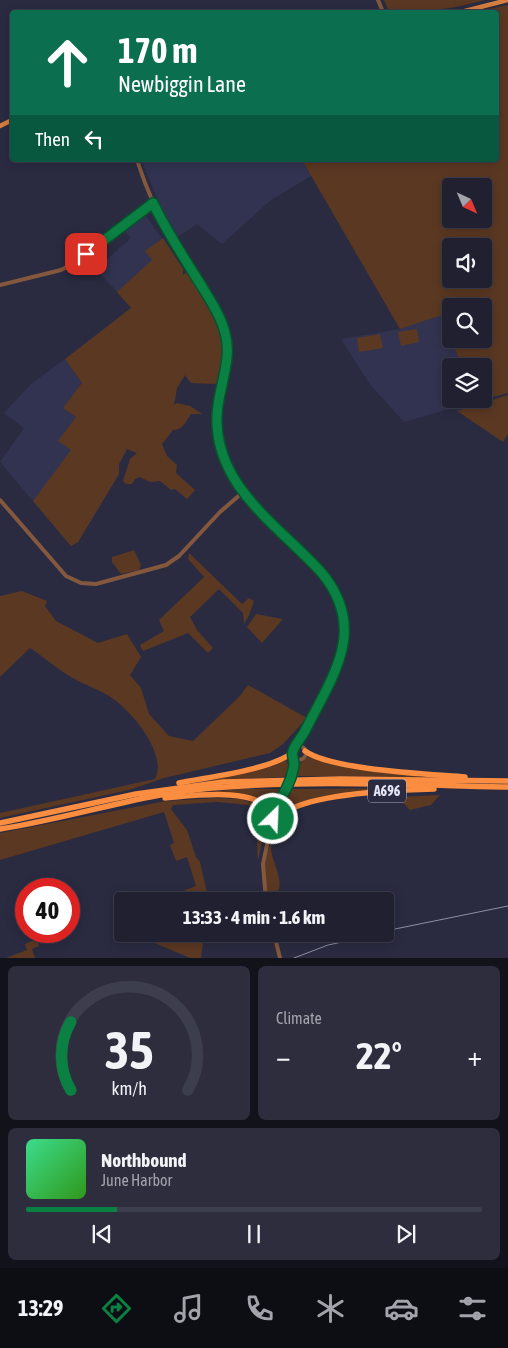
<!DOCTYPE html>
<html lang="en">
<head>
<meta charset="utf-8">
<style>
  body { margin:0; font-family:"Asap Condensed",sans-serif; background:#2d2d3d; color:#f1f3f6; height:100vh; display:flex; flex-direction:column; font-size:19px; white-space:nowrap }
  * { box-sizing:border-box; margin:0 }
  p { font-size:16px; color:#a2a3ab }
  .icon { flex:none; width:28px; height:28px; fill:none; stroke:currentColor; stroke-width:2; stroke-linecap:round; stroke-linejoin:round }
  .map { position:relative; height:958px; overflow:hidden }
  .sheet { display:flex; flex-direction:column; gap:8px; padding:8px; background:#12121b; flex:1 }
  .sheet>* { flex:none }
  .top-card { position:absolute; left:10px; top:10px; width:489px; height:152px; border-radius:5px; box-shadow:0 2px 12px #0003,0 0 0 1px #3d3e4d; background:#0b6e4f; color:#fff; overflow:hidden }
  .needle { width:32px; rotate:136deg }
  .fabs { position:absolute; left:442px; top:178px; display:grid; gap:10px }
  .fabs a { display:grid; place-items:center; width:50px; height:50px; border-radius:5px; background:#202031; box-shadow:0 2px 12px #0003,0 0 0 1px #3d3e4d; font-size:25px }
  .speed { position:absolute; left:15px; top:878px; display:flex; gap:10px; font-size:25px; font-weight:700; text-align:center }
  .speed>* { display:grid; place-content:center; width:65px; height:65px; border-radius:50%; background:#202031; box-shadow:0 2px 12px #0003,0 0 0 1px #3d3e4d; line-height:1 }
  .speed .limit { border:8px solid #d22; background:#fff; color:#111 }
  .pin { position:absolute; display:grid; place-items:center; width:42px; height:42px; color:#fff; margin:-21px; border-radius:10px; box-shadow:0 2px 8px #0006 }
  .me { position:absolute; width:55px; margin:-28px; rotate:24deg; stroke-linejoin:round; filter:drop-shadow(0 0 4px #0008) }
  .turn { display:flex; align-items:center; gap:18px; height:105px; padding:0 25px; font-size:22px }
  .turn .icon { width:65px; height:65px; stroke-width:2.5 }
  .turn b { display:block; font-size:35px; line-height:42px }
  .then { display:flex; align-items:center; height:48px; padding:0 25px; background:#0003; gap:10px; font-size:19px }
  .big { font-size:38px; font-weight:700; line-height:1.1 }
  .sheet .card { flex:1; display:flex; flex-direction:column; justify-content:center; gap:8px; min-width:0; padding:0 18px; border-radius:8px; background:#2d2d3d }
  .sheet .dial { align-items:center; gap:0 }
  .dial svg { height:130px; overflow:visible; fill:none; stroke:#3d3e4d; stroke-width:7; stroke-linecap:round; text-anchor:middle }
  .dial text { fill:#f1f3f6; stroke:none }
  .song { display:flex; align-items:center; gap:15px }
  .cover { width:60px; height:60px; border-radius:8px; background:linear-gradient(135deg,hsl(150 70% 55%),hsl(110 70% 35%)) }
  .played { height:5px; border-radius:2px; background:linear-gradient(90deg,#0b8043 20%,#3d3e4d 20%) }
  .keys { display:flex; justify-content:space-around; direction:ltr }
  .heat { display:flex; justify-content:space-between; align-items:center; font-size:28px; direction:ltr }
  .sheet .tiles { flex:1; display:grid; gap:8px; grid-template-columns:1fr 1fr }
  .card:last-child { grid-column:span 2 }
  .trip { position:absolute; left:114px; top:892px; width:280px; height:50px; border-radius:5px; background:#202031; box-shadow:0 2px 12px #0003,0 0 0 1px #3d3e4d; font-weight:700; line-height:50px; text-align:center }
  .tab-bar { display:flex; height:80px; justify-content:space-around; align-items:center; background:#0d0d14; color:#a2a3ab }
  .tab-bar .icon { width:35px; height:35px }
  .tab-bar .selected { color:#0b8043 }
  .tab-bar b { font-size:22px; color:#f1f3f6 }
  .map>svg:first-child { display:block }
  .built { fill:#323350 }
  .green { fill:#5b3822; fill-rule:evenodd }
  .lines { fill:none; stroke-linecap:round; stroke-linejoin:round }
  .minor { stroke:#84583c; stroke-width:4 }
  .major { stroke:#d87e40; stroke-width:4.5 }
  .highway { stroke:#fa8d3f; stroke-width:5.5 }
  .tram { stroke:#8e8fa2; stroke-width:1 }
  .minor-bridge { stroke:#84583c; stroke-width:4 }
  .route-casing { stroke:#07532c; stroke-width:12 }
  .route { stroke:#0b8043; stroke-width:9 }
  .labels { text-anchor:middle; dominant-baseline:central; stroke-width:5; stroke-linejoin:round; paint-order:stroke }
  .shield { fill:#2a2b41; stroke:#acaebf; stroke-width:1 }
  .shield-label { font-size:14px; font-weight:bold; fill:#e4e6f5 }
</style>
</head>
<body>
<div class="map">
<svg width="508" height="958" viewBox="0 0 508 958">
  <rect width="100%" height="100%" fill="#2a2b41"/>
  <g class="built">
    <path d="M141 160H302L311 176 271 200 222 244 197 224 176 238 169 226Z"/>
    <path d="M144 213 183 269 132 308 96 269 131 238 123 229Z"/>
    <path d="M445 314 451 328V339L456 341 452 344 463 366H451V399H468L470 403 404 422 369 383 341 339 400 329Z"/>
    <path d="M65 359 127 449 119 464V474L78 542 71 546 0 462 24 428 4 413 31 384Z"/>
  </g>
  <g class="green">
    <path d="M384 0H485C455 9 420 13 389 12Z"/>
    <path d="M508 5V393L470 403 468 399H484V366H463L452 344 456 339H484V306H451V328L445 314 400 329 302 160H496V12H473ZM451 186H484V219H451ZM451 246H484V279H451Z"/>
    <path d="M163 238 183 269V275L188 271 222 331 224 342 218 381 215 384 191 383 185 375 177 388 174 405 177 403 190 406 202 414H191C186 421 183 430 173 430L162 444 167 456 177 465 176 473 195 490 187 499 175 489 171 490 160 481 150 482 140 477 135 479 132 484H126L123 481 130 459 137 453 127 449 119 464V474L78 542 71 546 33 501 71 450 58 441 76 417 63 408 82 383 65 359 131 308 117 292 152 260 145 251Z"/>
    <path d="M417 329 419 342 401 346 398 332Z"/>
    <path d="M380 334 383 348 359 352 357 338Z"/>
    <path d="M508 395V434L503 442 457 411Z"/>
    <path d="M134 550 141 565 139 570 121 574 112 562V557Z"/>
    <path d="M189 553 242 604 249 598 254 601 249 615 244 624 243 613 219 589 190 617 197 630 213 648 208 653 188 633 143 651 140 645 164 631 159 620 204 577 188 559Z"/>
    <path d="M22 591 47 601 45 606 56 621 98 643 127 634 141 657 130 675 141 688 149 714 169 736 193 741 239 697 248 685 307 718 283 744 270 753 164 778 129 790 0 818V813L155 779C168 755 132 711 112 698 99 689 84 685 71 677 57 669 44 657 30 648L0 677V596Z"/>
    <path d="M256 614 283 619 262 643 247 627Z"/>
    <path d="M309 756 318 759 422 777 295 776 300 764Z"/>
    <path d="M286 759 289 768 284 777 200 781Z"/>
    <path d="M405 788 373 791 287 809 285 805 286 796H289L291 789Z"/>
    <path d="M241 789H282L280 796 268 804 256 798 191 793Z"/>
    <path d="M440 795 431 805 410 810 398 797Z"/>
    <path d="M215 798 240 799 261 805 267 818 258 861 257 843 264 817 253 806 239 804 217 802 173 805 171 809 187 830 196 857 200 862 209 901H182L187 896 185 890 196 886 187 857 176 861 170 845 174 843 164 812 0 860V833L166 801Z"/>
    <path d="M274 837C273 841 271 846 271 849 272 864 290 888 271 898L268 897C263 877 263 854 274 837Z"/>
    <path d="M33 931H45L36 935 39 946 32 949 35 958H6L27 950 25 944 34 940Z"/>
    <path d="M134 934H204L201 958H190Z"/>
  </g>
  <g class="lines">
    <g class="minor">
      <path d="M378 0 383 12"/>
      <path d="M137 160C146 188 157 214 172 239 189 267 216 300 225 331 229 345 226 358 223 372 218 404 213 434 226 465 238 493 260 512 281 532 343 590 365 621 321 701 313 717 305 733 295 748"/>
      <path d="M0 285 61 270 76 262 153 203"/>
      <path d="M0 500 66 576 81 583 96 584 166 565 179 556 220 512 242 493"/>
      <circle cx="299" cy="753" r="7"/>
      <circle cx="278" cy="812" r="7"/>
      <path d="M284 810V795"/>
      <path d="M266 901 263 864 273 816"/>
      <path d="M274 934 280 958"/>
    </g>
    <g class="major">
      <path d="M461 12 508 0"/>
      <path d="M0 126 12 120"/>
    </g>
    <g class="highway">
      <path d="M305 751C331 770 430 774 465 777"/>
      <path d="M179 783C207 777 272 770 293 752"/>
      <path d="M165 798C191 796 257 786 272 813"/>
      <path d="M284 813C312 793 398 790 434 789"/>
      <path d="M0 823 136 794 223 782 340 779 508 781"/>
      <path d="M0 829C71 818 140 794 212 788 310 780 410 785 508 787"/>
    </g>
    <g class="tram">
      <path d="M385 931 508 906"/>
      <path d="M294 958 328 945 380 934"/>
    </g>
    <path class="minor-bridge" d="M284 795 294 767"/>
  </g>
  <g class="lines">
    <g class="route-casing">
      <path id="route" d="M86 254 153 203C167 232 184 258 201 285 210 300 221 316 225 333 233 359 218 389 217 415 214 486 278 525 321 572 368 628 334 674 306 729 303 736 295 744 293 751 291 756 295 761 294 766 291 783 283 797 272 810L273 819"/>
    </g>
    <use href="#route" class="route"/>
  </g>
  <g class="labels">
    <rect class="shield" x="368" y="779.5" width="38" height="23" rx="4"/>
    <g class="shield-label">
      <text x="387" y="791">A696</text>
    </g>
  </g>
</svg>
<div class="fabs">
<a><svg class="needle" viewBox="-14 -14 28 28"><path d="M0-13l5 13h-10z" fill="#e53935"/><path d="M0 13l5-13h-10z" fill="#a2a3ab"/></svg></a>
<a><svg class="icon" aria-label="sound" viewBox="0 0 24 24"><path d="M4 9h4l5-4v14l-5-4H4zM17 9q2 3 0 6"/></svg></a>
<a><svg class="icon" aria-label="search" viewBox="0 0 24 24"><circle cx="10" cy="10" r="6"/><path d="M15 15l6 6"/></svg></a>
<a><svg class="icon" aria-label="layers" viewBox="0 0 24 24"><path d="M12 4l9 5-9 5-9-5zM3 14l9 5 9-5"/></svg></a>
</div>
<div class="speed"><div class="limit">40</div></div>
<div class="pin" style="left:86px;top:254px;background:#d93025"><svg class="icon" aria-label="arrive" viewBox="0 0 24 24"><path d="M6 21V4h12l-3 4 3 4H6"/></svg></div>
<svg class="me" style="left:273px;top:819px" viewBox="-20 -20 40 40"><circle r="17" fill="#0b8043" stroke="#fff" stroke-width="3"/><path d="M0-11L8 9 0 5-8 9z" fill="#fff"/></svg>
<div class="trip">13:33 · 4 min · 1.6 km</div>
<div class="top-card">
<div class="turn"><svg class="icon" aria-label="ahead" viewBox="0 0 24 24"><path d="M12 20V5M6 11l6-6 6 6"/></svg><div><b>170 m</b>Newbiggin Lane</div></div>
<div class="then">Then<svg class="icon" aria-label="left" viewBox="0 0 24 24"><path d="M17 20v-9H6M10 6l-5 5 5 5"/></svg></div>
</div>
</div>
<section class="sheet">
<div class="tiles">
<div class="card dial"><svg viewBox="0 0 100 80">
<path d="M14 69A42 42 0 1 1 86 69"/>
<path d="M14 69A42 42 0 0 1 14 27" stroke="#0b8043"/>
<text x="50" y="56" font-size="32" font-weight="700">35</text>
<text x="50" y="72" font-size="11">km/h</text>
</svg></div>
<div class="card"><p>Climate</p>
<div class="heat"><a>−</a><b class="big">22°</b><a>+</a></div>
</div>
<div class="card">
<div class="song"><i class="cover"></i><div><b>Northbound</b><p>June Harbor</p></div></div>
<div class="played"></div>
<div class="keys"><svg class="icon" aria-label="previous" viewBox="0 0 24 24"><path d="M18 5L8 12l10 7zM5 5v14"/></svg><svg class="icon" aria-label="pause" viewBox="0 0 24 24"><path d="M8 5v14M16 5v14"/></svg><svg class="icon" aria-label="next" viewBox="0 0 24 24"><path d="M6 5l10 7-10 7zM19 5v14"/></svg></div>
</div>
</div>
</section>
<nav class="tab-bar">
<b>13:29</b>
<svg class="icon selected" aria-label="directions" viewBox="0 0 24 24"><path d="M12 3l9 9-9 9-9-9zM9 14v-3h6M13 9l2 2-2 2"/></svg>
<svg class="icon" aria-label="music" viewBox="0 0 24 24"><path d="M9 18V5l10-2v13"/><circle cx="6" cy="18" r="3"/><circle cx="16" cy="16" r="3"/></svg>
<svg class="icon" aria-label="phone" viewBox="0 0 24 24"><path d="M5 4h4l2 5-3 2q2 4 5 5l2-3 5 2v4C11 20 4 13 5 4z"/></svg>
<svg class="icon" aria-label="climate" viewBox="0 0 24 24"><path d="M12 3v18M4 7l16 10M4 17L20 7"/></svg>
<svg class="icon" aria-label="car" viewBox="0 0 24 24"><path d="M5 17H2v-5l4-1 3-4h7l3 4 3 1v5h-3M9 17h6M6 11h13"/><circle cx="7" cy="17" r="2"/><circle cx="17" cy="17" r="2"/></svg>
<svg class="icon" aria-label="filters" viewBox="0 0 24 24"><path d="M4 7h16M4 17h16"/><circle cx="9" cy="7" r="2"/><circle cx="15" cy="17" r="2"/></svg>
</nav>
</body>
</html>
